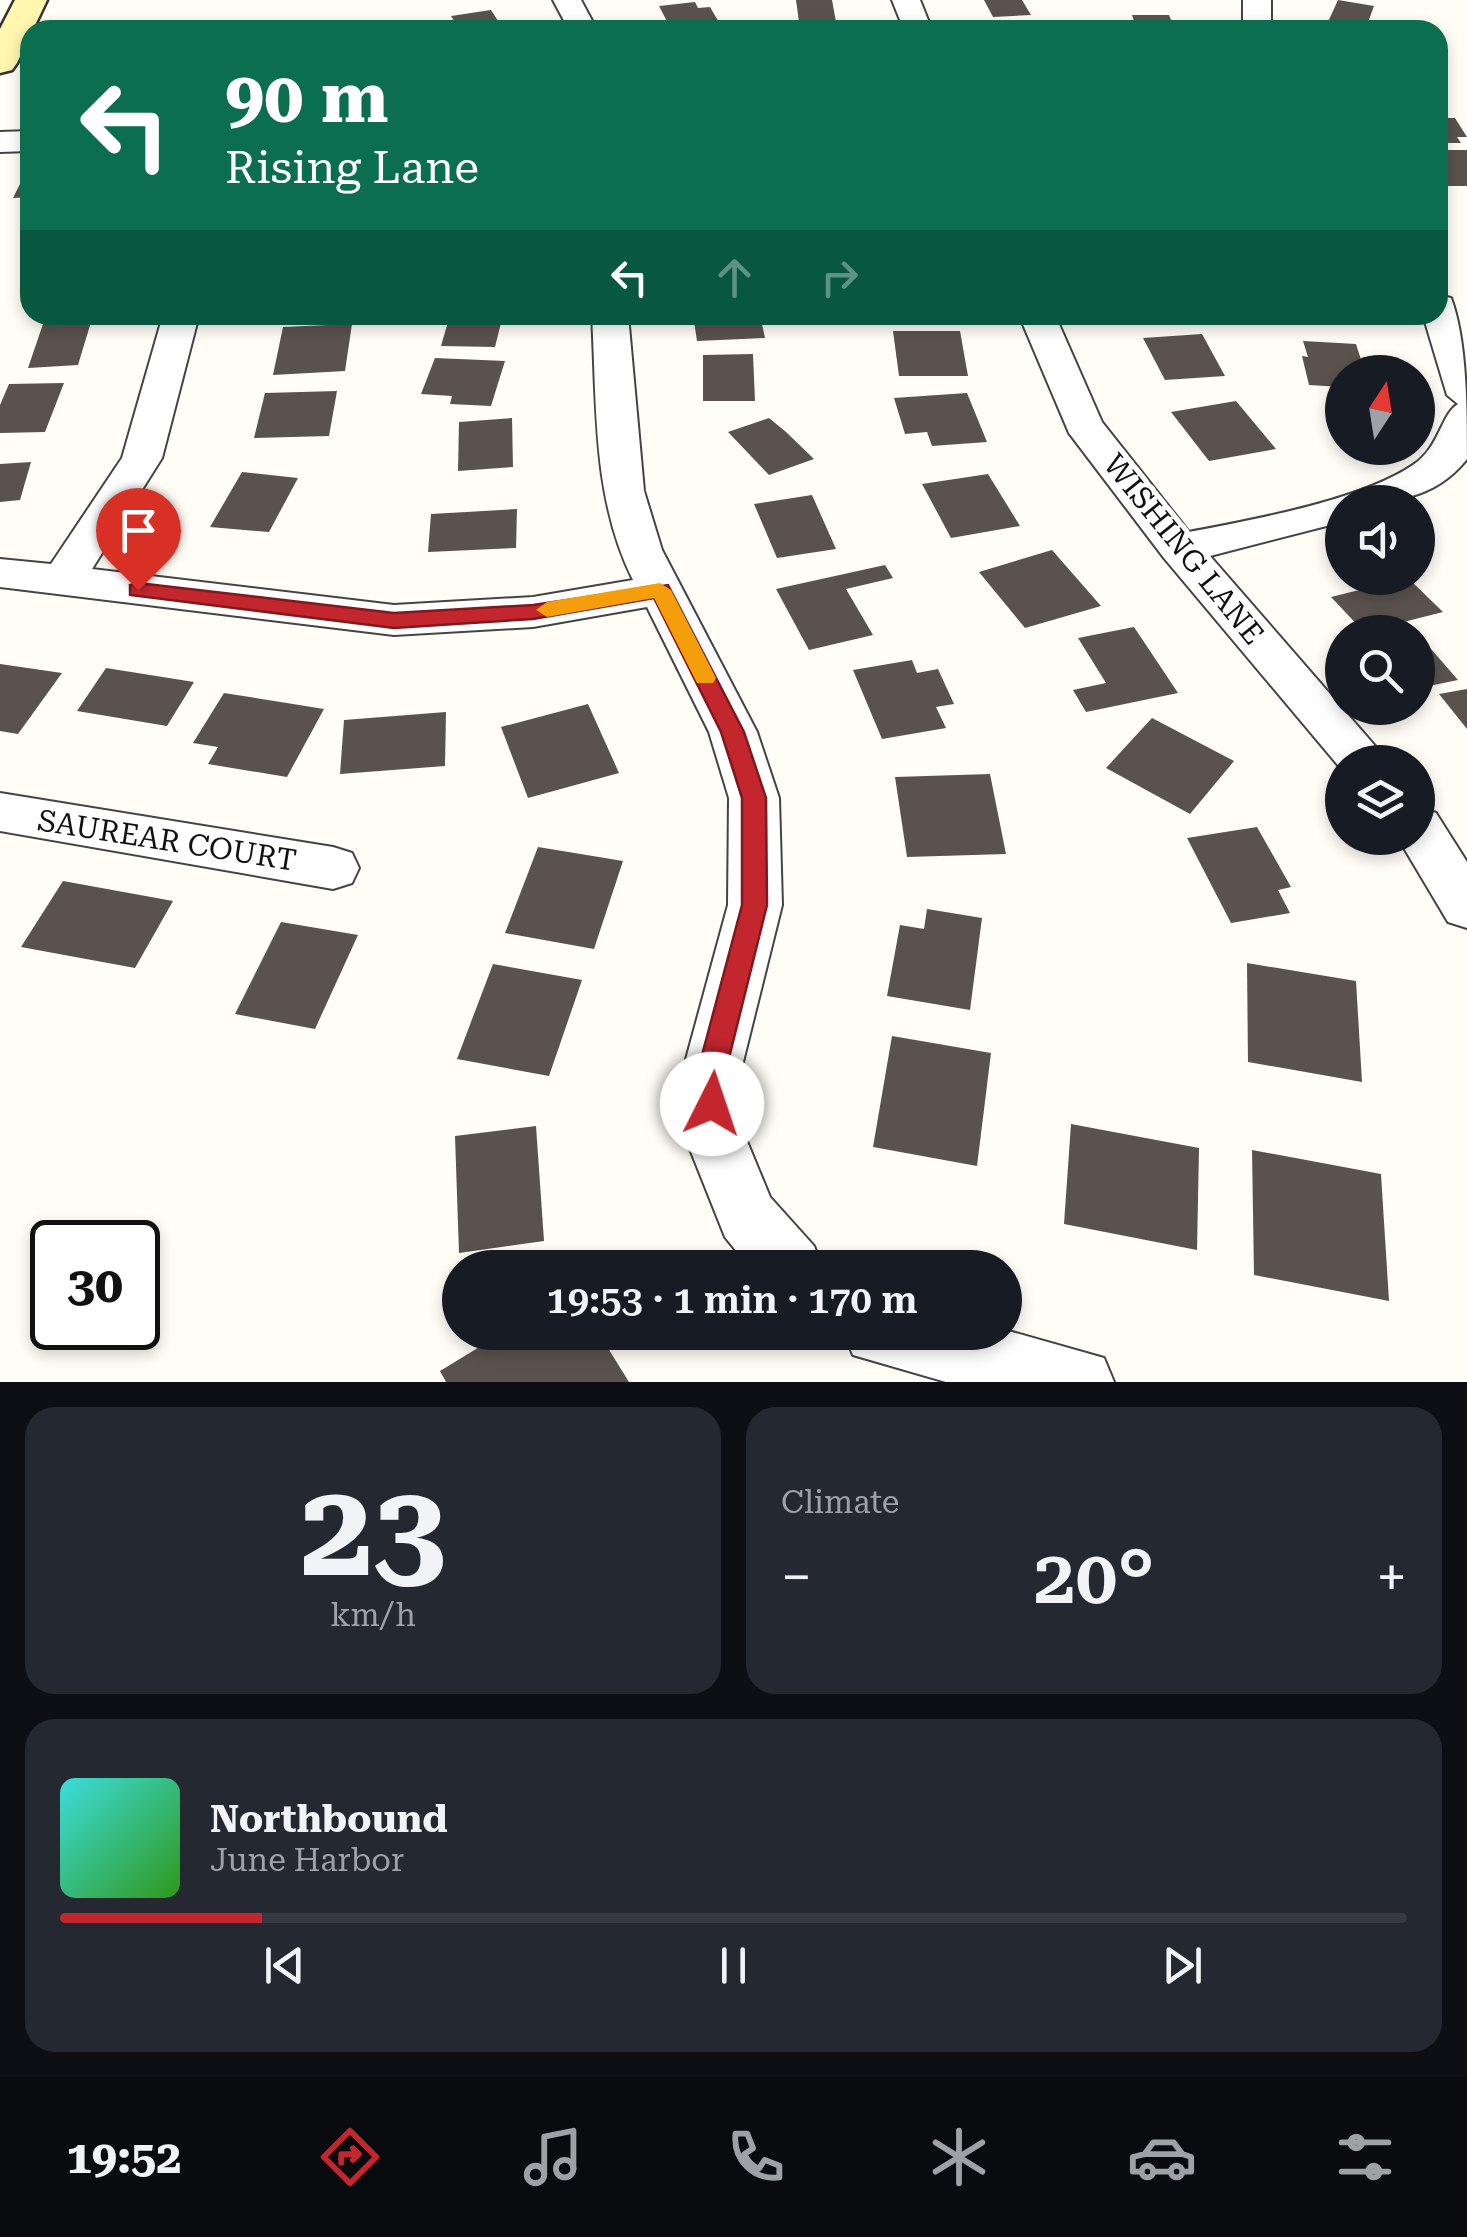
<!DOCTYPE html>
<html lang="en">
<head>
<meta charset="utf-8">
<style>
  body { margin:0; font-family:"Roboto Serif",serif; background:#242831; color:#f1f3f6; height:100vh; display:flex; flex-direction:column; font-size:38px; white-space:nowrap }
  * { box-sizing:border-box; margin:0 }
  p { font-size:32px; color:#9ea1a6 }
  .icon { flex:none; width:55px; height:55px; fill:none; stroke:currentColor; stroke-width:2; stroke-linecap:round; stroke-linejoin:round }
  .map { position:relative; height:1382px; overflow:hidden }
  .side { display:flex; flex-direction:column; gap:25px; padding:25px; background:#0d0f14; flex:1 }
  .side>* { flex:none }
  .hud { position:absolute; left:20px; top:20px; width:1428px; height:305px; border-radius:30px; box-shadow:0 5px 15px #0003; background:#0b6e4f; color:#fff; overflow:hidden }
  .needle { width:65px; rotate:12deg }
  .tools { position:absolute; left:1325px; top:355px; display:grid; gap:20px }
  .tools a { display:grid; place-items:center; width:110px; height:110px; border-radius:50%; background:#171b24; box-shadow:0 5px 15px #0003; font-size:50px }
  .speed { position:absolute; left:30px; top:1220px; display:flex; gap:20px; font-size:50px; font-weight:700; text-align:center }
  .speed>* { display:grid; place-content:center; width:130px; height:130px; border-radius:50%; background:#171b24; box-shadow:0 5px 15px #0003; line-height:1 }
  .speed .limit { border:5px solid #111; border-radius:15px; background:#fff; color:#111 }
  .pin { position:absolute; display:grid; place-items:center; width:85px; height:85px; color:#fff; margin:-102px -42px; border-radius:50% 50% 50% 0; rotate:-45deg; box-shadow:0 0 10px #0007 }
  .pin .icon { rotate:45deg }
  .me { position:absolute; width:110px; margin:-55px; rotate:4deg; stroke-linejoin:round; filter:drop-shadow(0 0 8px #0008) }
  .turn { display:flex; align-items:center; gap:35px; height:210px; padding:0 40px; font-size:45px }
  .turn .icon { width:130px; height:130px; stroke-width:2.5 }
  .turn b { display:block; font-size:70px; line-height:85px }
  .lanes { display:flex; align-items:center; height:95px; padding:0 40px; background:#0003; justify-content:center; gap:50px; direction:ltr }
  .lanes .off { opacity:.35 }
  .big { font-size:75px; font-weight:600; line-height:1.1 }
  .side .card { flex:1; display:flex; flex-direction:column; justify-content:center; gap:15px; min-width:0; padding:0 35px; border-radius:30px; background:#242831 }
  .side .dial { align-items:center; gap:0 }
  .dial b { font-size:130px; line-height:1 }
  .song { display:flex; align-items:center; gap:30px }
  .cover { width:120px; height:120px; border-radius:15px; background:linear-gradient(135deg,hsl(180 70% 55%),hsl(110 70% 35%)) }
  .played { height:10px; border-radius:5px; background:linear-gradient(90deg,#c4262e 15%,#363941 15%) }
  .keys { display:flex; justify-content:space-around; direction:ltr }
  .heat { display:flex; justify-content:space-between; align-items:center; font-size:55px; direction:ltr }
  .side .tiles { flex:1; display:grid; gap:25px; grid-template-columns:1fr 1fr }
  .card:last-child { grid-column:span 2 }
  .trip { position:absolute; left:442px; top:1250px; width:580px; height:100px; border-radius:50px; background:#171b24; box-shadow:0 5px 15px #0003; font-weight:600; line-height:100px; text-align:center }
  .tabs { display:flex; height:160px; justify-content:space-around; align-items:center; background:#090b0e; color:#9ea1a6 }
  .tabs .icon { width:70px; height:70px }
  .tabs .active { color:#c4262e }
  .tabs b { font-size:45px; color:#f1f3f6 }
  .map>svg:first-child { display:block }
  .building { fill:#5a524d }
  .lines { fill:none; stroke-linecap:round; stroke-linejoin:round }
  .minor-casing { stroke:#444; stroke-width:4 }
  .secondary-casing { stroke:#333; stroke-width:5 }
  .minor { fill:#fff; fill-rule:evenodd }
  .secondary { fill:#fff6b0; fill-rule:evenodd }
  .route { fill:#c4262e; stroke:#7f191e; stroke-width:2.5 }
  .slow { fill:#f59e0b }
  .labels { text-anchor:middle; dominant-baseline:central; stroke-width:10; stroke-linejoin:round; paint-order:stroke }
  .street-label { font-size:30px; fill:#111; stroke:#fff }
</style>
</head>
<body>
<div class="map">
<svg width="1467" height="1382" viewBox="0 0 1467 1382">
  <rect width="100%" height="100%" fill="#fffdf5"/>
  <g class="building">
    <path d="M796 0H832L836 22H799Z"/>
    <path d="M984 0H1022L1031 15 993 17Z"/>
    <path d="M1338 0 1374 6 1366 28 1328 22Z"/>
    <path d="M695 2 698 8 710 7 720 24 671 29 659 6Z"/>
    <path d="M491 10 504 30H460L451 16Z"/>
    <path d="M1132 15H1169L1175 30H1137Z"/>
    <path d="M1002 23H1048L1050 30H1004Z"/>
    <path d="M1438 118H1455L1467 137H1457L1461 143H1438Z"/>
    <path d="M1438 150H1467V186H1440Z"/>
    <path d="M23 178H30V197L13 198Z"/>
    <path d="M450 315H503L495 347 441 346Z"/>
    <path d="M693 315H760L765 338 697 341Z"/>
    <path d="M91 322 78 365 28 368 43 324Z"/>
    <path d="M352 324 345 371 273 375 283 327Z"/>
    <path d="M893 331H960L968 376H899Z"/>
    <path d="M1202 334 1225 376 1165 380 1143 338Z"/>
    <path d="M1303 341 1356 344 1365 372H1342V387L1309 385 1302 356 1308 357Z"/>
    <path d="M753 354 755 401H703V355Z"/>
    <path d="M435 358 505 361 491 406 450 404 452 396 421 394Z"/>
    <path d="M64 383 45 432 0 433V405L9 384Z"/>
    <path d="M337 391 329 436 254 438 265 393Z"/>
    <path d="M967 393 987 442 932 446 927 432 905 434 894 398Z"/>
    <path d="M1236 401 1276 449 1209 461 1171 412Z"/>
    <path d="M512 418 513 467 458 471 459 422Z"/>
    <path d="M769 418 786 432 814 459 769 475 728 432Z"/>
    <path d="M31 462 20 500 0 502V464Z"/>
    <path d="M242 472 298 478 269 532 210 527Z"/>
    <path d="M988 474 1020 526 951 538 922 484Z"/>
    <path d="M812 495 836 549 777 558 754 504Z"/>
    <path d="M517 509 516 548 428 552 431 514Z"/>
    <path d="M1052 550 1101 606 1025 628 979 572Z"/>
    <path d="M885 565 893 578 846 589 873 635 809 650 776 589Z"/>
    <path d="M1408 578 1443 612 1364 632 1331 597Z"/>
    <path d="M1134 627 1178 693 1086 712 1073 690 1106 683 1078 638Z"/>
    <path d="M1431 649 1458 680 1419 688 1418 652Z"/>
    <path d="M912 660 917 673 938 669 954 704 936 707 946 728 882 739 853 670Z"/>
    <path d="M0 664 62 673 18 734 0 731Z"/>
    <path d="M106 668 194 682 167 726 77 711Z"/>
    <path d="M1467 689V729L1439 694Z"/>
    <path d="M224 693 324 709 287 777 208 764 218 747 193 743Z"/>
    <path d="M588 704 619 773 528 798 501 727Z"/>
    <path d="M446 712 445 766 340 774 344 720Z"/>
    <path d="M1152 718 1234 761 1190 814 1106 768Z"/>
    <path d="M990 774 1006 854 907 857 895 777Z"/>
    <path d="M1257 827 1291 887 1278 890 1290 913 1231 923 1187 838Z"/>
    <path d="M538 847 623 861 594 949 505 933Z"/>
    <path d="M63 881 173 901 135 968 21 947Z"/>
    <path d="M927 909 982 918 970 1010 887 996 900 925 924 929Z"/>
    <path d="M281 922 358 935 315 1029 235 1014Z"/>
    <path d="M1247 963 1356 981 1362 1082 1248 1062Z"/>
    <path d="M493 964 582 980 549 1076 457 1059Z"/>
    <path d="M892 1036 991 1053 977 1166 873 1147Z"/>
    <path d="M1071 1124 1199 1148 1197 1250 1064 1224Z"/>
    <path d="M536 1126 544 1241 459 1253 455 1136Z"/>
    <path d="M1252 1150 1381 1174 1389 1301 1254 1275Z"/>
    <path d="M504 1332H598L629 1382H446L440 1371Z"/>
  </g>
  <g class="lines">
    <g class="minor-casing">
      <g id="minor">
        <path d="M553 0H581L597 30H569Z"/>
        <path d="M892 0H920L932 30H904Z"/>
        <rect x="1243" y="0" width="28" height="30"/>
        <path d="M30 131V151L0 152V132Z"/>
        <path d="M1438 295 1451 298C1467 340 1467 410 1467 459 1433 501 1393 502 1342 502V522L1210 556 1389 762H1342V770L1164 558 1069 433 1019 315H1055L1102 422 1189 532C1255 519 1359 501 1413 465 1440 447 1441 414 1458 404L1447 395 1423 315H1438Z"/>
        <path d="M163 315H199L162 458 92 569 394 605 533 597 633 580C592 498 597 405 592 315H628L644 491 662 550 757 732 779 798 782 905 740 1074 744 1134 770 1197 814 1246 823 1268H750L725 1237 684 1134 682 1074 728 905 729 798 709 732 647 607 533 627 394 635 0 587V559L51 564 122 458Z"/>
        <path d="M0 793 333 847 352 853 359 868 352 883 333 889 0 831Z"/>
        <path d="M1418 807 1436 813 1467 862V928L1448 922 1398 838H1418Z"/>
        <path d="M1005 1330 1104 1358 1114 1382H946L853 1355 843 1332Z"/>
      </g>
    </g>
    <g class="secondary-casing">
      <path id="secondary" d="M15 0H47L17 63 12 70 0 73V29Z"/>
    </g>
    <use href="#minor" class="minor"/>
    <use href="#secondary" class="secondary"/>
  </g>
  <path class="route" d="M138 583 394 613 533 605 668 585 744 732 766 798 767 905 725 1074 727 1104 723 1113 712 1117 702 1113 697 1074 742 905V798L721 732 654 598 533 619 394 628 130 595V585Z"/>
  <path class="slow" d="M660 583 671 590 716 678 713 683H697L654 598 547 617 536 610 547 602Z"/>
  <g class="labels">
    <g class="street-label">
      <text transform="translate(1184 549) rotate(51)">WISHING LANE</text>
      <text transform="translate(167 840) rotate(9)">SAUREAR COURT</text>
    </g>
  </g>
</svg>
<div class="tools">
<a><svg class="needle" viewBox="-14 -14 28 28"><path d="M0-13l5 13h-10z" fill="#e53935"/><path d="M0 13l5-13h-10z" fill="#9ea1a6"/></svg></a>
<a><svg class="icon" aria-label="sound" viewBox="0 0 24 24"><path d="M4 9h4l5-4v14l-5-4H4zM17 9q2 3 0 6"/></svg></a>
<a><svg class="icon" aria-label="search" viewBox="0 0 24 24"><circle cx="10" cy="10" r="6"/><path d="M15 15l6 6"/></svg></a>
<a><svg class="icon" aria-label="layers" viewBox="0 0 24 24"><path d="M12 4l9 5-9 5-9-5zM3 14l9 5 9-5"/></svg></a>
</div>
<div class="speed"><div class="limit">30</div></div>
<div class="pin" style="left:138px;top:590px;background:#d93025"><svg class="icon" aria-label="arrive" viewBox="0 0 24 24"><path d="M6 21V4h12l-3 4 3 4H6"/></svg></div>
<svg class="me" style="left:712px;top:1104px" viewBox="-20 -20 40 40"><circle r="19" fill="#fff"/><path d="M0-13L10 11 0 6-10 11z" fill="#c4262e"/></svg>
<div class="trip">19:53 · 1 min · 170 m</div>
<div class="hud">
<div class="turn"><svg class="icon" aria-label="left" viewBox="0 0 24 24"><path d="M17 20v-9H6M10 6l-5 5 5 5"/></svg><div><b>90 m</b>Rising Lane</div></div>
<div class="lanes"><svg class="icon" aria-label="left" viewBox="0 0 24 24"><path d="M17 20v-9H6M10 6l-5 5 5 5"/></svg><svg class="icon off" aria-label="ahead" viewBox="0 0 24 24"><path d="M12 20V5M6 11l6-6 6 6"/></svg><svg class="icon off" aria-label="right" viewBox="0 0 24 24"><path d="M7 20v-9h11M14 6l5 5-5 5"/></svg></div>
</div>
</div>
<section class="side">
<div class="tiles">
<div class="card dial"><b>23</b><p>km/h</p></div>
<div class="card"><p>Climate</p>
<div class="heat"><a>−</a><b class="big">20°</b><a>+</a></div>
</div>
<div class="card">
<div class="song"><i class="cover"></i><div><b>Northbound</b><p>June Harbor</p></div></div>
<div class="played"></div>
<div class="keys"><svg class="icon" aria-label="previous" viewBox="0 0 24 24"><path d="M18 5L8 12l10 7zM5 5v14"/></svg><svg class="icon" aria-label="pause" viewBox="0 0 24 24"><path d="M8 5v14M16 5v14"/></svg><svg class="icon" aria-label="next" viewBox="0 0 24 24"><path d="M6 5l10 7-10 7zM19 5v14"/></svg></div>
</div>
</div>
</section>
<nav class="tabs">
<b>19:52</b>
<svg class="icon active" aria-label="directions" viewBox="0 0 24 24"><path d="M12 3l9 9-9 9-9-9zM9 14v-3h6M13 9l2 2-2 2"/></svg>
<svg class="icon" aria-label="music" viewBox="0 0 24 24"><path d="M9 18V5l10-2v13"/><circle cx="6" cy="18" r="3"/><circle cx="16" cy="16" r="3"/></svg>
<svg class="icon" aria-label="phone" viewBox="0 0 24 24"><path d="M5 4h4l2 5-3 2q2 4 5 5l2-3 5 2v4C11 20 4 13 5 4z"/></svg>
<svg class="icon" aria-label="climate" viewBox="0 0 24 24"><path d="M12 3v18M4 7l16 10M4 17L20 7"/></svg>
<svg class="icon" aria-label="car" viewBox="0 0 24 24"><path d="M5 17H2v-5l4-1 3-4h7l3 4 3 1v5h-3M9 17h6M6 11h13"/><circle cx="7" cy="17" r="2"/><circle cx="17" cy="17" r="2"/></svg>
<svg class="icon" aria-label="filters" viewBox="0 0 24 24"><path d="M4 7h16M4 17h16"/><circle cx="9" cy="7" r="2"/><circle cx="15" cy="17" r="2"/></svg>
</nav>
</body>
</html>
